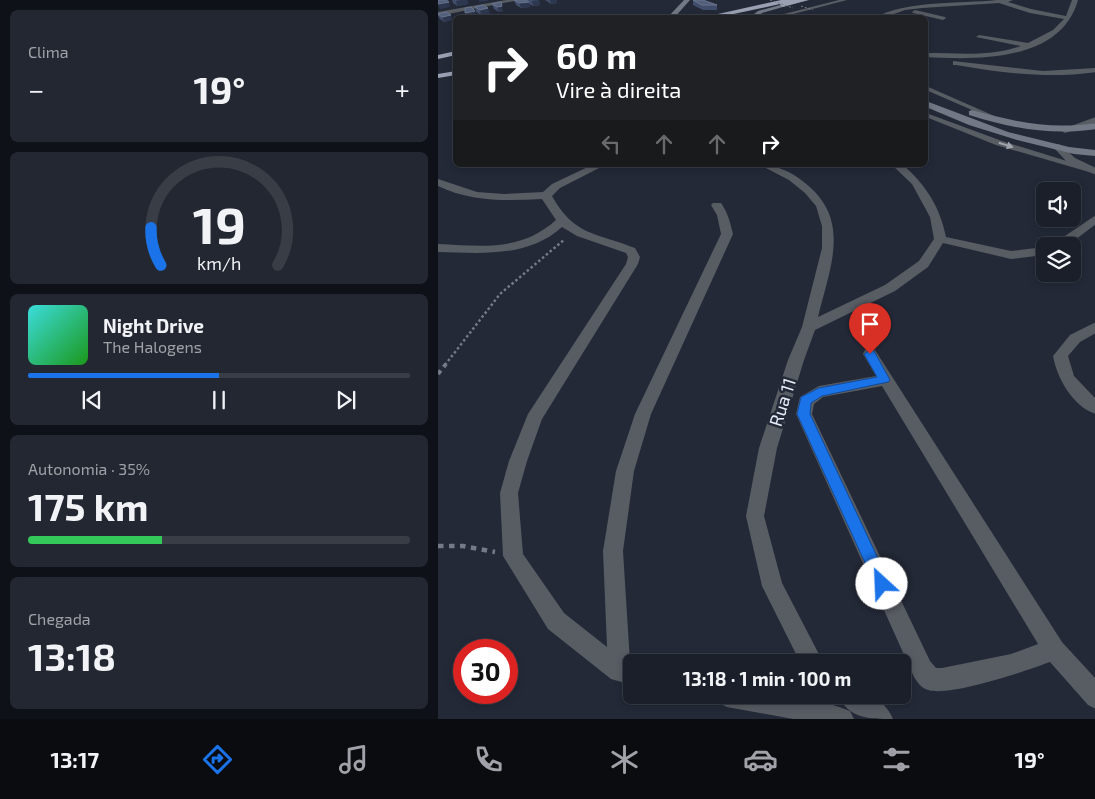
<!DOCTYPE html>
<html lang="pt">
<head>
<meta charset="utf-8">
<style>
  body { margin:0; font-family:"Exo 2",sans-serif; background:#232731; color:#f1f3f6; height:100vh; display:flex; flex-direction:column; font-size:19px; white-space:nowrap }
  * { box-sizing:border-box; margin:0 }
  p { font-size:16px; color:#9fa2a8 }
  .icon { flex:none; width:28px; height:28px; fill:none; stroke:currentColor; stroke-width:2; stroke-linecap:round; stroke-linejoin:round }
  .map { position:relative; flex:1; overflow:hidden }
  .side { display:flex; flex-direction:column; gap:10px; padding:10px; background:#0e1117; width:438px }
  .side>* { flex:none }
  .banner { position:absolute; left:15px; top:15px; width:475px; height:152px; border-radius:8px; box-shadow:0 2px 8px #0003,0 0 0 1px #383d46; background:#202124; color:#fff; overflow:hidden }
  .controls { position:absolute; left:598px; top:182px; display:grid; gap:10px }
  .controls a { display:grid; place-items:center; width:45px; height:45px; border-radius:8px; background:#1a1f29; box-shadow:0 2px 8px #0003,0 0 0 1px #383d46; font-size:25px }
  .speed { position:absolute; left:15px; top:639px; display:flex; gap:10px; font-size:25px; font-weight:700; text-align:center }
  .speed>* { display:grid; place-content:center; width:65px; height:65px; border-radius:50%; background:#1a1f29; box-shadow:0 2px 8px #0003,0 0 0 1px #383d46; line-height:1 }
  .speed .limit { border:8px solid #d22; background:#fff; color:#111 }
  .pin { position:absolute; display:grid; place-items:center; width:42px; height:42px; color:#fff; margin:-51px -21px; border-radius:50% 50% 50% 0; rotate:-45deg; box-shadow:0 0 5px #0007 }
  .pin .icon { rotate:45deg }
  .me { position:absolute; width:55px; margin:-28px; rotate:335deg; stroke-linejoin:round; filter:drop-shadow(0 0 4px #0008) }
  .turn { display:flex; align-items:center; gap:18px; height:105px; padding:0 20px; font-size:22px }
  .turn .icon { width:65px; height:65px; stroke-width:2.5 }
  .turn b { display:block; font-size:35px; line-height:42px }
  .lanes { display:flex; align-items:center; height:48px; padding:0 20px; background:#0003; justify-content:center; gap:25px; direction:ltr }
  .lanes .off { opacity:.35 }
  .big { font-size:38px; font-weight:700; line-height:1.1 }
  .side .tile { flex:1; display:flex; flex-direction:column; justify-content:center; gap:8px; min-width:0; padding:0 18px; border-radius:8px; background:#232731 }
  .side .dial { align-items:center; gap:0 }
  .dial svg { height:130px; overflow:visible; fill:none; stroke:#383d46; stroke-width:7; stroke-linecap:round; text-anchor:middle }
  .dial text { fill:#f1f3f6; stroke:none }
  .song { display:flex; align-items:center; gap:15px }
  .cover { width:60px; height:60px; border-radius:8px; background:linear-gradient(135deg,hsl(180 70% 55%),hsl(120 70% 35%)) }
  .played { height:5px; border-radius:2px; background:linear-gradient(90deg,#1a73e8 50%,#383d46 50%) }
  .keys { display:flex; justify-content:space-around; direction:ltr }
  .heat { display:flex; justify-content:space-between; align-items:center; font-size:28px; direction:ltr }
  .charge { height:8px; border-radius:4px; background:linear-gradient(90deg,#34c759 35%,#383d46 0) }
  .trip { position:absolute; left:185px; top:654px; width:288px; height:50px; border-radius:8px; background:#1a1f29; box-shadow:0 2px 8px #0003,0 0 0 1px #383d46; font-weight:700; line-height:50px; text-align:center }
  .menu { display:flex; height:80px; justify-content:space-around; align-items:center; background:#0a0c10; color:#9fa2a8 }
  .menu .icon { width:35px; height:35px }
  .menu .selected { color:#1a73e8 }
  .menu b { font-size:22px; color:#f1f3f6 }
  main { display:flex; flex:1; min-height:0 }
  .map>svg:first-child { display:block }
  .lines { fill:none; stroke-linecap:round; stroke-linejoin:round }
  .path-far2 { stroke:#757a87; stroke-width:2.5; stroke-dasharray:2.5 2.5; stroke-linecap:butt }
  .path-far1 { stroke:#757a87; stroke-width:4; stroke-dasharray:4.5 4.5; stroke-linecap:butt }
  .path { stroke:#757a87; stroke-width:4.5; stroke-dasharray:5.5 5.5; stroke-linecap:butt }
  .lane { fill:#585c63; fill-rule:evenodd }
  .street { fill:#585c63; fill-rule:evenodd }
  .secondary { fill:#727884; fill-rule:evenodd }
  .highway { fill:#99a1b3; fill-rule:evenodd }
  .path-bridge { stroke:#757a87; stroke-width:1; stroke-dasharray:2 2; stroke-linecap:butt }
  .wall { fill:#414e6b }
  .shaded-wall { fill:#2d3850 }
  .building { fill:#525f7a; stroke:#6a758e }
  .oneway { fill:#a0a4ac }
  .route { fill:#1a73e8; stroke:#114b97 }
  .labels { text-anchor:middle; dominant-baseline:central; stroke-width:5; stroke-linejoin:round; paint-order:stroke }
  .street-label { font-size:18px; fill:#e7ecf6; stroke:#232937 }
</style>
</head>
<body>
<main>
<section class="side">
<div class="tile"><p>Clima</p>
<div class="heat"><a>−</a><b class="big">19°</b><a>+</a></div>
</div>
<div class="tile dial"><svg viewBox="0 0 100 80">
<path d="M14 69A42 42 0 1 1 86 69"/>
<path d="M14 69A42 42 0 0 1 8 46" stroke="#1a73e8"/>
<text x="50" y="56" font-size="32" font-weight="700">19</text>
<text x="50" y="72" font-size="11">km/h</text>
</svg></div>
<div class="tile">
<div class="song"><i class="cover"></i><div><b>Night Drive</b><p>The Halogens</p></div></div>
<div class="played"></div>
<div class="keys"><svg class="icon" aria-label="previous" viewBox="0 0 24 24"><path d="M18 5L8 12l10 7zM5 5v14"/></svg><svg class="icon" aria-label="pause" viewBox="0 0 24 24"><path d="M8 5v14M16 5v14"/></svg><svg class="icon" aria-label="next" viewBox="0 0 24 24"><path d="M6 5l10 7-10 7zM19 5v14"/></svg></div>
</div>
<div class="tile"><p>Autonomia · 35%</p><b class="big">175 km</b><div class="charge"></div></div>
<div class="tile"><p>Chegada</p><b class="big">13:18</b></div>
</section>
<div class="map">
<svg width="658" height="719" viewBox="0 0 658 719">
  <rect width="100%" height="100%" fill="#232937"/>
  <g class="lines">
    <path class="path-far2" d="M7 365 62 294 127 239"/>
    <path class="path-far1" d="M0 374 8 364"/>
    <path class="path" d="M0 546H25L57 552"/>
    <g class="lane">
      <path d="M401 0H409L340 18H330Z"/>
      <path d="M488 86 561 118 562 119 557 120 488 90Z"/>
      <path d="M488 113 564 141 658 170V174L558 145 488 117Z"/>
    </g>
    <g class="street">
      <path d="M68 0H81L0 16V12Z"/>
      <path d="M559 0H575L570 2 593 9 628 16 634 0H640C623 62 539 60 488 57V53C520 53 551 57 583 46L538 37 541 35 590 43 615 30 626 19 592 13 561 3 484 8 467 10 445 18H436C468 0 522 4 559 0Z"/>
      <path d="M477 10 507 17 508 18 505 20 475 13 474 12Z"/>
      <path d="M515 61 605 71 658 68V72C610 79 565 73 518 65H515Z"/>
      <path d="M658 117V123L627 133 622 130Z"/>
      <path d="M620 144 623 145 637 158 658 168V175L629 162 615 147Z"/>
      <path d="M154 165H167L122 188 114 196C136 236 159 233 197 248L202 257 200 264 104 419 89 461 80 493 85 554 126 613 169 647 165 551 178 471 197 414 283 234 279 215 273 205 275 203H283C290 213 292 222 295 234L213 414 196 471 185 551 192 662 194 663V685L173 679 110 629 65 556 62 493 71 461 90 414 188 264 190 257 188 253 139 236 124 227C90 258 43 253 0 252V244C45 246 82 252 118 220L104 199C69 201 33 202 0 186V179L39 192 66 194 105 192 114 184Z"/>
      <path d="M322 165C339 165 354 172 367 183 414 220 392 267 380 317L447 285 481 261 496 239 492 217 474 184 454 165H465C488 185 502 207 508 237L573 251 606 247V255L573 259 505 243 490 267 457 291 377 330 366 360 339 448 326 516 344 583 385 662H362L324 586 308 516 321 448 350 360 364 327 384 248V226L378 206 367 193 351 180Z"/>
      <path d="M658 215V224L629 246H612Z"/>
      <path d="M658 322V333L642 342 630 356 636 376 658 399V414C635 407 619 378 615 356L632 335Z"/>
      <path d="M432 349 437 350 624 642 658 679V709L650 705 612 662C588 671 512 697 490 690 483 688 480 683 476 677L358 414 362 397 381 386 438 376 425 354 427 350ZM444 386 600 644 573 654 504 668H498L492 661 374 414 376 404 385 397Z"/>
      <path d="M277 695C323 695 369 693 412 711L416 719H355L289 707 281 703Z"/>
      <path d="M400 695C424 695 444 693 455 719 431 719 411 719 400 695Z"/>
    </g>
    <g class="secondary">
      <path d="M246 0H252L236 18H229Z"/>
      <path d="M360 0 366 1 324 13 319 18H311L320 11Z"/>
      <path d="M488 101 570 132 631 147 658 150V156L636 154 579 140 531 125 488 107Z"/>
      <path d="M534 110C578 122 612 130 658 123V129C613 136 573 128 531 115V111Z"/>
    </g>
    <g class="highway">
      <path d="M343 0H371L344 7 342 4 277 18H262Z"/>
      <path d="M18 51V55L0 59V55Z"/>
      <path d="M18 71V75L0 78V74Z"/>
    </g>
    <g class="path-bridge">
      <path d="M332 0 355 8"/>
      <path d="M363 6 375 10"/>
    </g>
  </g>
  <g class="wall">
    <path d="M14 0H29L30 4 19 6 15 3Z"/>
    <path d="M76 0 89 1V0H101L102 5 95 6 91 4 92 7 83 8 78 5Z"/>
    <path d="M107 0H119V3L113 4Z"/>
    <path d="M255 0 279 5V10H265L255 5Z"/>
    <path d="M54 4 65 11 61 12 56 9Z"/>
    <path d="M37 7 52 14 43 15 38 12Z"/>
    <path d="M0 13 14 20 6 22 1 18Z"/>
  </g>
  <g class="shaded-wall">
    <path d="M23 0H29L30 4 19 6 18 1Z"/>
    <path d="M41 0H50V1L41 2Z"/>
    <path d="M101 0 102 5 95 6 94 1Z"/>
    <path d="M112 0H119V3L113 4Z"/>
    <path d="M11 2 12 7 2 9 0 4Z"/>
    <path d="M63 2 65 11 61 12 59 7Z"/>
    <path d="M91 2 92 7 83 8 81 3Z"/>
    <path d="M50 8 52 14 43 15 42 10Z"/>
    <path d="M37 11 39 16 29 18 27 13Z"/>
    <path d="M13 15 14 20 6 22 4 17Z"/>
  </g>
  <g class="building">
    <path d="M0 0H8L11 2 0 4Z"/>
    <path d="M76 0H88L91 2 81 3Z"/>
    <path d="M255 0H265L279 5H264Z"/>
    <path d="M63 2 64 6 59 7 54 4Z"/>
    <path d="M45 5 50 8 42 10 37 7Z"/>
    <path d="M33 7 37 11 27 13V8Z"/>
    <path d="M9 12 13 15 4 17 0 14Z"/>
  </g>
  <defs><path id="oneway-solid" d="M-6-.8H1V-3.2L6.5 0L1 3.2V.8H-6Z" transform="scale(1.25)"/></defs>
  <use class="oneway" href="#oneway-solid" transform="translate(568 145) rotate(17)"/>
  <path class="route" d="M432 350 436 351 452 380 450 382 384 396 373 403 372 414 452 584 450 589 444 591 439 589 359 414 363 397 381 388 439 377 426 354Z"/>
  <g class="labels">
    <g class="street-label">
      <text transform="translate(344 402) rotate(-72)">Rua 11</text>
    </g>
  </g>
</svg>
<div class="controls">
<a><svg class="icon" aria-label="sound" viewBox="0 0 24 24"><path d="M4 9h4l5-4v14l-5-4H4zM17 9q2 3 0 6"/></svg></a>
<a><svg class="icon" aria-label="layers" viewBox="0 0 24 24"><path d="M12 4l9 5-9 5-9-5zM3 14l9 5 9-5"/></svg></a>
</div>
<div class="speed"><div class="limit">30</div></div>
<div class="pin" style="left:432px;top:354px;background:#d93025"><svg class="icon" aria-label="arrive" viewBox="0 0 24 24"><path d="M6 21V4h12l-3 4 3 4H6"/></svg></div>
<svg class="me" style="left:444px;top:584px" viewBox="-20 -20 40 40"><circle r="19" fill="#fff"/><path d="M0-13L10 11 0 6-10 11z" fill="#1a73e8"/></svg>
<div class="trip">13:18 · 1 min · 100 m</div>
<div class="banner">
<div class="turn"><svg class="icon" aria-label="right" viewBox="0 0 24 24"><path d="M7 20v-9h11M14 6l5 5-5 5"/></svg><div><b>60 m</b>Vire à direita</div></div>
<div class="lanes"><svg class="icon off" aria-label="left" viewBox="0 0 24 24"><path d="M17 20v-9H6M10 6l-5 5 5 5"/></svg><svg class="icon off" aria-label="ahead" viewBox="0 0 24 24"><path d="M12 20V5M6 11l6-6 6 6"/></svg><svg class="icon off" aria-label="ahead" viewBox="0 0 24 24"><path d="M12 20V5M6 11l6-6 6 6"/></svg><svg class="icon" aria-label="right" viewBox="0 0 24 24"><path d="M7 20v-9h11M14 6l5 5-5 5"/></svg></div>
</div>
</div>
</main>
<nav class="menu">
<b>13:17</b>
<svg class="icon selected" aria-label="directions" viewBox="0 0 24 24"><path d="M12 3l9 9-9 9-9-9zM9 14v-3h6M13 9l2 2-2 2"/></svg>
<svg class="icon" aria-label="music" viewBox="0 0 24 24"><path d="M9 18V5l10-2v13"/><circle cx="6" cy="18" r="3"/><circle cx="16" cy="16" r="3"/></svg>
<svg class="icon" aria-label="phone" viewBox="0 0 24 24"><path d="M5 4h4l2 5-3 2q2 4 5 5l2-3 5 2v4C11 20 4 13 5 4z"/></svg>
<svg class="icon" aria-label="climate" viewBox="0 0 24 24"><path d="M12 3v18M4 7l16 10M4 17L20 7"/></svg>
<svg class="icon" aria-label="car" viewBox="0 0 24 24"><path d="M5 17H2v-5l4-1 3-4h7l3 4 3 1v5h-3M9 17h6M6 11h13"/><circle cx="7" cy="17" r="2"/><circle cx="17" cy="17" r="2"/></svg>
<svg class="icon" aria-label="filters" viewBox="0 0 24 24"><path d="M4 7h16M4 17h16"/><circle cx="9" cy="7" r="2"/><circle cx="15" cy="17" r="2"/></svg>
<b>19°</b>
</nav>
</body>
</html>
